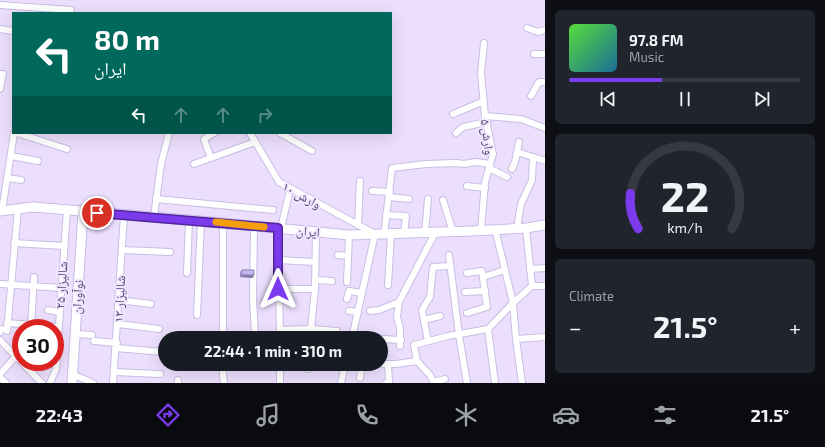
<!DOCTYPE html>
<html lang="en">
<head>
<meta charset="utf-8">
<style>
  body { margin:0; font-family:"Exo 2","Noto Naskh Arabic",sans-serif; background:#20242c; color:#f1f3f6; height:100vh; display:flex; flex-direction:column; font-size:15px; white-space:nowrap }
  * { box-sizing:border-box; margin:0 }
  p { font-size:13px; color:#9ea1a6 }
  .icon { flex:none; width:22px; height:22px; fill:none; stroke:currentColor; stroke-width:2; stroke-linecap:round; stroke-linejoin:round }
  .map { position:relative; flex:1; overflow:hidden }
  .drawer { display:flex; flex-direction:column; gap:10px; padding:10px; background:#0d0f14; width:280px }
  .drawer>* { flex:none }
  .banner { position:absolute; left:12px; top:12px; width:380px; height:122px; border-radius:0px; box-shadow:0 4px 16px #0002; background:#00695c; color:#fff; overflow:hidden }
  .speed { position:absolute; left:12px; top:319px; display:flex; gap:8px; font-size:20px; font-weight:700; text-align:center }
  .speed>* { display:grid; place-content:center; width:52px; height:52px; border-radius:50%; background:#171b24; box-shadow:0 4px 16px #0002; line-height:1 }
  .speed .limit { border:6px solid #d22; background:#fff; color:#111 }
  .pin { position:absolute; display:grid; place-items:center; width:34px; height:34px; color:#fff; margin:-17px; border:2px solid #fff; border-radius:50%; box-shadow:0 1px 4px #0007 }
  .me { position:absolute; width:44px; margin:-22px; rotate:0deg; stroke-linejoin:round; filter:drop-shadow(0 0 3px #0008) }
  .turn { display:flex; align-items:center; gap:14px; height:84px; padding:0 16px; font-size:18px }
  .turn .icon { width:52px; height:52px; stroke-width:2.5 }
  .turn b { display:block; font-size:28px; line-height:34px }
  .lanes { display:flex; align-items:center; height:38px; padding:0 16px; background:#0003; justify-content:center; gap:20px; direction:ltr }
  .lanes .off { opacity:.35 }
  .big { font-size:30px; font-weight:700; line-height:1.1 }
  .drawer .tile { flex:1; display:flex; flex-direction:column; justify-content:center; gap:6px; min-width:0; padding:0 14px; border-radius:6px; background:#20242c }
  .drawer .dial { align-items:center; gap:0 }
  .dial svg { height:104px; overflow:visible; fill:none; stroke:#363941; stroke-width:7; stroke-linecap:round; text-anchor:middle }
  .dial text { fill:#f1f3f6; stroke:none }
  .song { display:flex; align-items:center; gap:12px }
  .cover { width:48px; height:48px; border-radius:6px; background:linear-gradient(135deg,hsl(110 70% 55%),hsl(200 70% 35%)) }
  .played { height:4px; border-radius:2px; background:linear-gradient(90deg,#7c3aed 40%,#363941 40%) }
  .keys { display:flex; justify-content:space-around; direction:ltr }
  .heat { display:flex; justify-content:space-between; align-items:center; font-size:22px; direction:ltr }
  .trip { position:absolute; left:158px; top:331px; width:230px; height:40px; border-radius:20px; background:#171b24; box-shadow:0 4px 16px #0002; font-weight:700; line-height:40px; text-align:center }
  .dock { display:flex; height:64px; justify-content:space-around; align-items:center; background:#090b0e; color:#9ea1a6 }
  .dock .icon { width:28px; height:28px }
  .dock .active { color:#7c3aed }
  .dock b { font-size:18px; color:#f1f3f6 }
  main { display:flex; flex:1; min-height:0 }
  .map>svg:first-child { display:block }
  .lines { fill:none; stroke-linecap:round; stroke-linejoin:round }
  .street-casing { stroke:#c9bee3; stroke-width:8 }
  .secondary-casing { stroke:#c8bbe9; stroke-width:11 }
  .street { stroke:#fff; stroke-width:6 }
  .secondary { stroke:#fff; stroke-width:9 }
  .wall { fill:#a99dd2 }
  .shaded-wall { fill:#897fab }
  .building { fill:#c4b6f4; stroke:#897fab }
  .route-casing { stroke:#51269a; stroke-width:10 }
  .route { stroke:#7c3aed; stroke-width:7 }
  .slow { stroke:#f59e0b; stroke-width:7 }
  .labels { text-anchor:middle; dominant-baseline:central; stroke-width:3.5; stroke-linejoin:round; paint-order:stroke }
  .street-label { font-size:13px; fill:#4f4674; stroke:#f1e7ff }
</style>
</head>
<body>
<main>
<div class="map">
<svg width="545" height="383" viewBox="0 0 545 383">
  <rect width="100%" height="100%" fill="#ecdffd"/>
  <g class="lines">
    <g class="street-casing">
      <g id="street">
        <path d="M0 5 71 10"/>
        <path d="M527 28 538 32 545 30"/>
        <path d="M0 29 13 31"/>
        <path d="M534 54H545"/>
        <path d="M0 74H3L0 89"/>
        <path d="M531 96 539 82H545"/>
        <path d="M453 114 484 101"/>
        <path d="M485 116 521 119 545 128"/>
        <path d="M17 133 67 149"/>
        <path d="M250 133 279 182 375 234 352 338"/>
        <path d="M280 133 312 151"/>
        <path d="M456 133 463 127 487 122"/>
        <path d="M517 152 545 161"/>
        <path d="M11 156 38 161"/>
        <path d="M211 158 204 139 214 133"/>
        <path d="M194 164 255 142"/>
        <path d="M489 168 507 177"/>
        <path d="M512 169 515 162 519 142"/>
        <path d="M7 178 21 180"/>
        <path d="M467 186 485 188"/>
        <path d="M372 191 390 192"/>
        <path d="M389 197 409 199"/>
        <path d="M156 199 273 210"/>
        <path d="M443 200 453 232"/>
        <path d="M2 211 14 133"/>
        <path d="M386 215 406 216 404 234"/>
        <path d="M154 217 161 164 169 133"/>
        <path d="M358 225 360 181"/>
        <path d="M254 226 253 299 255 335"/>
        <path d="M278 228 280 338"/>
        <path d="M281 228 289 194"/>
        <path d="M517 228 521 204 532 180 533 157"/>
        <path d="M526 228 532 286"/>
        <path d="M495 229 513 303 516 339 522 383"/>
        <path d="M481 230 485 182 493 154 485 116 481 73 484 43"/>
        <path d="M425 233 428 199"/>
        <path d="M384 235 392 168 426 164 456 163 464 164 476 162 490 164"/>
        <path d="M14 243 64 246"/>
        <path d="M122 250 170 252"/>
        <path d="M338 255 348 256"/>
        <path d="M449 255 459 335 467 383"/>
        <path d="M278 260 315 262"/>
        <path d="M530 269 545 268"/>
        <path d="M187 273 189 220"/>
        <path d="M467 273 482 271 487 307 467 313"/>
        <path d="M483 277 505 270"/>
        <path d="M315 280 332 281"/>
        <path d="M347 282 349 235"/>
        <path d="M0 284 61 288"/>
        <path d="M388 285 391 234"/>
        <path d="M278 289H315"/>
        <path d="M465 292 485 291"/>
        <path d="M347 299 349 291 362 293"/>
        <path d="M119 300 151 304"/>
        <path d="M48 310 60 312"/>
        <path d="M349 311 358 312"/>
        <path d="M370 311 379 310 399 302"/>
        <path d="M197 315 201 221"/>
        <path d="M424 320 440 316"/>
        <path d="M7 323 58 327"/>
        <path d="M118 324 159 329"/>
        <path d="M31 328 34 277"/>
        <path d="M488 329 495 383"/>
        <path d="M280 330 311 329 337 331"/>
        <path d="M7 331 18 209"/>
        <path d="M0 332 2 329"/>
        <path d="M75 334 92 335"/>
        <path d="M353 334 372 338"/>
        <path d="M223 338V223"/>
        <path d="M310 338 315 289 316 231"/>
        <path d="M381 339 401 340"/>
        <path d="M516 339 545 337"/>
        <path d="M0 340 42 383"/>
        <path d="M94 341 117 343"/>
        <path d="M428 341 422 310 430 297 433 267 450 266"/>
        <path d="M400 346V328L397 317 399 302 435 233"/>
        <path d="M116 348 163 352"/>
        <path d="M222 364 224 383"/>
        <path d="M280 364V383"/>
        <path d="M381 364H396L417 361"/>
        <path d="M308 369V364"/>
        <path d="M115 372 160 374"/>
        <path d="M0 374 15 357"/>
        <path d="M72 374 93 383"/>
        <path d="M0 377 6 383"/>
        <path d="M360 378 362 364"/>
        <path d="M178 380V383"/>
        <path d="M434 382 445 379"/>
        <path d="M50 383 56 369 67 210"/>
        <path d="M113 383 124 215"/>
        <path d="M341 383 345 364"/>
        <path d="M386 383H389L388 364"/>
        <path d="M434 383 430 375 417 361 414 345 448 336 488 329 513 303 532 286H545"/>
      </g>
    </g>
    <g class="secondary-casing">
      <g id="secondary">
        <path d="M0 211 33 207 189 220 349 235 472 231 526 228 545 225"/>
        <path d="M72 383 83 212"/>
      </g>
    </g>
    <use href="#street" class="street"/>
    <use href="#secondary" class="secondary"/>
  </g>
  <path class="wall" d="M242 270 253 278 240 277V272Z"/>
  <path class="shaded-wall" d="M241 275H254L253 278 240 277Z"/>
  <path class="building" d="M242 270H254V275H241Z"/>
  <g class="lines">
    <g class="route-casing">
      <path id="route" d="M97 213 278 228V289"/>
    </g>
    <use href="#route" class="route"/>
    <path class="slow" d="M216 222 264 227"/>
  </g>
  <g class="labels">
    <g class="street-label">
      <text transform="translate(488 137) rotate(83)">وارش ۵</text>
      <text transform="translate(302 195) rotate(29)">وارش ۱۰</text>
      <text transform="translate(308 231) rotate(5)">ایران</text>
      <text transform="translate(61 285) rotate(-86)">شالیزار ۲۵</text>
      <text transform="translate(77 297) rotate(-86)">نوآوران</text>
      <text transform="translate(119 299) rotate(-87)">شالیزار ۱۲</text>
    </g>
  </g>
</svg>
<div class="speed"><div class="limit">30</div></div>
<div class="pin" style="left:97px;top:213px;background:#d93025"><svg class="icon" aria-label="arrive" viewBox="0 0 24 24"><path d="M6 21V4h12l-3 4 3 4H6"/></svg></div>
<svg class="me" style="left:278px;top:289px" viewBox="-20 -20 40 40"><path d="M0-17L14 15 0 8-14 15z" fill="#7c3aed" stroke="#fff" stroke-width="4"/></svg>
<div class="trip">22:44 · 1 min · 310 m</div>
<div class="banner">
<div class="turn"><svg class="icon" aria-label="left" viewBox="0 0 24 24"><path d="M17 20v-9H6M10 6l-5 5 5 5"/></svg><div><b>80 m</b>ایران</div></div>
<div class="lanes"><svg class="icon" aria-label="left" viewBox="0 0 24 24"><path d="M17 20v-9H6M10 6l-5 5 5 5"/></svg><svg class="icon off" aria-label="ahead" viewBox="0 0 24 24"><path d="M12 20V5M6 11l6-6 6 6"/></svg><svg class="icon off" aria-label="ahead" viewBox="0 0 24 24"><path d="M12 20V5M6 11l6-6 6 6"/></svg><svg class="icon off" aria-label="right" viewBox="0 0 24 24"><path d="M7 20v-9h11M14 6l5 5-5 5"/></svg></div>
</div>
</div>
<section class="drawer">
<div class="tile">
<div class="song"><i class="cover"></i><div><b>97.8 FM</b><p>Music</p></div></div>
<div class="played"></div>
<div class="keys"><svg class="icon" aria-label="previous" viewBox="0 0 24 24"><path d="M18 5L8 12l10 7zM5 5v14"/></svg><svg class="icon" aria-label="pause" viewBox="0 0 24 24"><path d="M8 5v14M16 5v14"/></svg><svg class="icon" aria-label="next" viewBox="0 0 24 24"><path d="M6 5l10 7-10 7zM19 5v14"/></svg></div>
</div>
<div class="tile dial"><svg viewBox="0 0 100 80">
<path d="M14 69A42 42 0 1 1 86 69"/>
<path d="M14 69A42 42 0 0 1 8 42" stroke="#7c3aed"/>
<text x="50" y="56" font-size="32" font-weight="700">22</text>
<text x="50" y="72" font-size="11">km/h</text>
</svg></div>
<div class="tile"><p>Climate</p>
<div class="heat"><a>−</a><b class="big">21.5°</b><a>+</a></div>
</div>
</section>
</main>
<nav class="dock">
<b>22:43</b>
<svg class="icon active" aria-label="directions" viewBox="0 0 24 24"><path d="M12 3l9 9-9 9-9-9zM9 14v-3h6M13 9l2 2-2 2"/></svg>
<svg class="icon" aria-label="music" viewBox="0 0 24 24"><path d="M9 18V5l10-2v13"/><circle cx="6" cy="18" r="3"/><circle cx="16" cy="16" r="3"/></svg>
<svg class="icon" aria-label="phone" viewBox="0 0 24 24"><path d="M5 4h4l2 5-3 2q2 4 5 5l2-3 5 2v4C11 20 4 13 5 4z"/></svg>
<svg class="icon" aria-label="climate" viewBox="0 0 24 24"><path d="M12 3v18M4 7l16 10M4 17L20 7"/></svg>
<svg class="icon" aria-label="car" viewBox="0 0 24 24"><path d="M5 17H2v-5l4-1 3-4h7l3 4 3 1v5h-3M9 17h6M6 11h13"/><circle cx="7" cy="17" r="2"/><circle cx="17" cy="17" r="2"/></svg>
<svg class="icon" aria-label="filters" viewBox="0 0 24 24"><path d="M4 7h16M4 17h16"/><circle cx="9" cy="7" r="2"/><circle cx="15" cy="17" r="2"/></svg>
<b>21.5°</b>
</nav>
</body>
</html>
